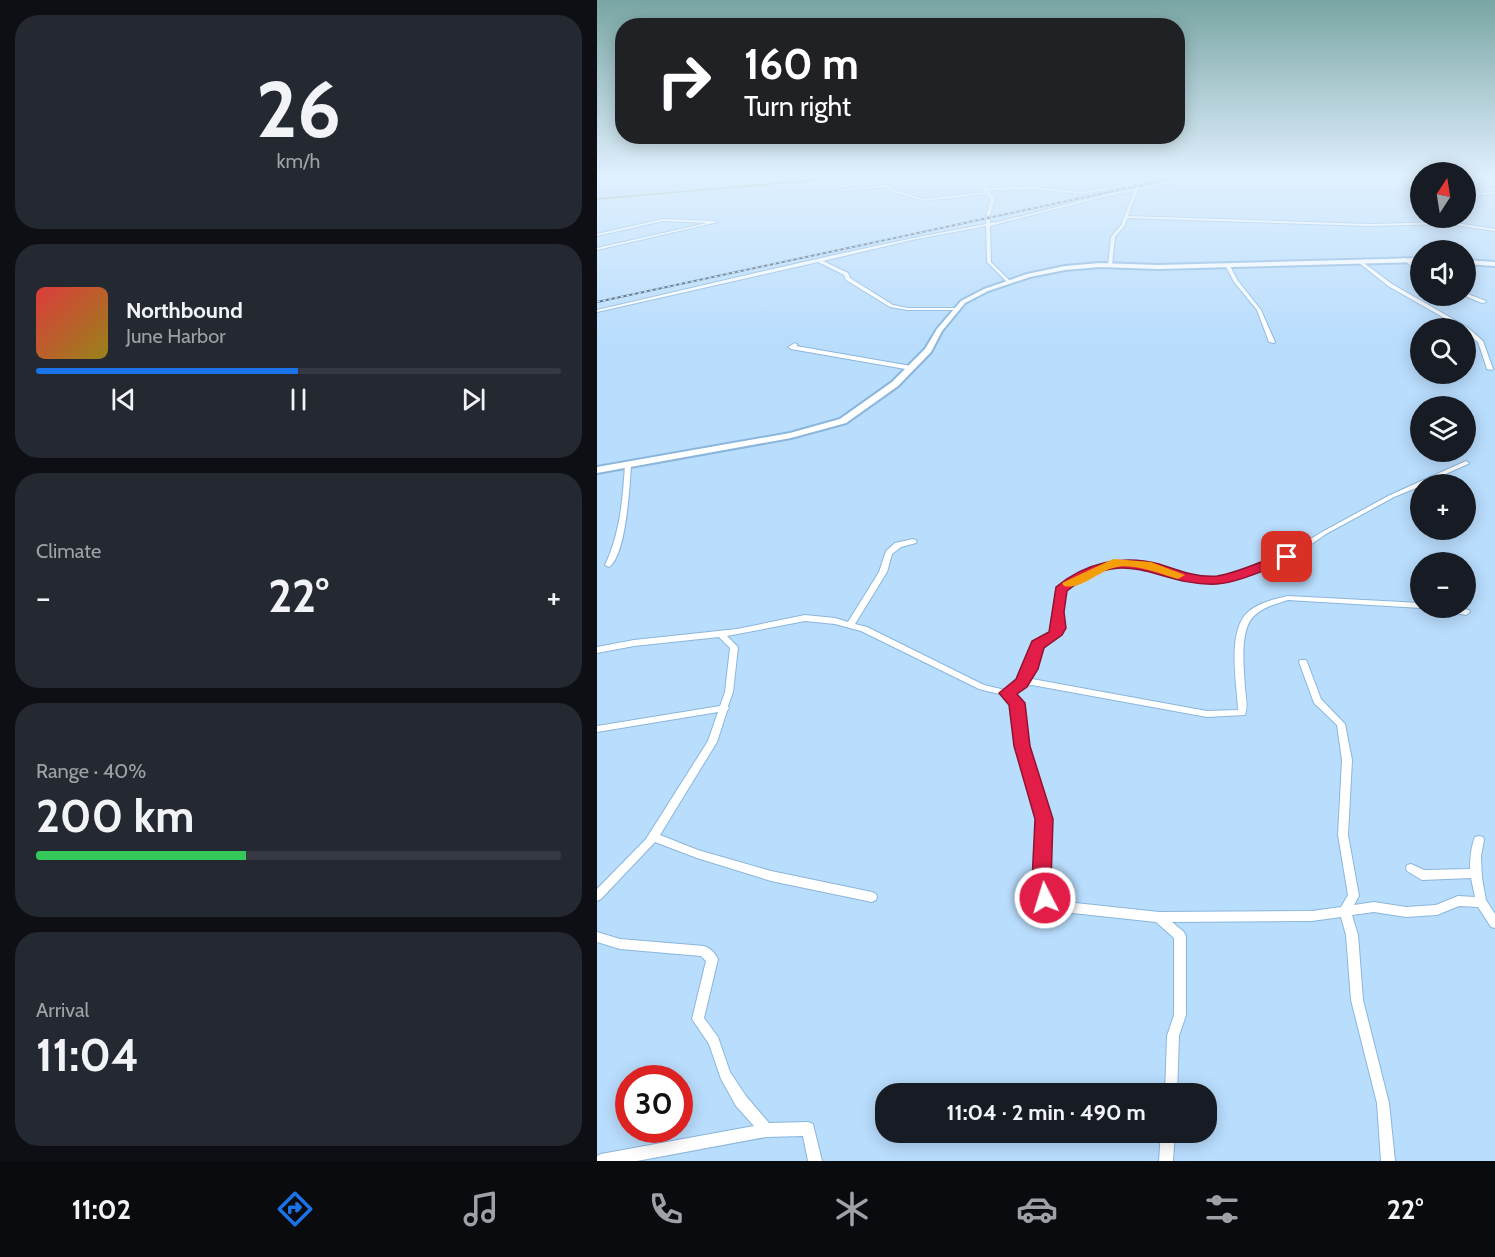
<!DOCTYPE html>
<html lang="en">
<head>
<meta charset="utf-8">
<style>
  body { margin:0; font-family:Cabin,sans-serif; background:#242831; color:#f1f3f6; height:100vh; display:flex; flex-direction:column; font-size:22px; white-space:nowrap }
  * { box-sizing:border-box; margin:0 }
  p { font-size:20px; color:#9ea1a6 }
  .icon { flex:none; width:33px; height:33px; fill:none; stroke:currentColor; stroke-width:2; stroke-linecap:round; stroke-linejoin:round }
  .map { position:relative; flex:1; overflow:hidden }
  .details { display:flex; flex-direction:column; gap:15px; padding:15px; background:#0d0f14; width:597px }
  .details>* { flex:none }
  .top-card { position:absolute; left:18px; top:18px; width:570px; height:126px; border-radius:24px; box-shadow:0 3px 15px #0003; background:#202124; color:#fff; overflow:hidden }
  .needle { width:39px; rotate:12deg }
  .tools { position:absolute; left:813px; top:162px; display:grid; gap:12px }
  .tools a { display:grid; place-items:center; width:66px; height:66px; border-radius:50%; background:#171b24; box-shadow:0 3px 15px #0003; font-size:30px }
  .speed { position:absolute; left:18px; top:1065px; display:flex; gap:12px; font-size:30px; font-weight:700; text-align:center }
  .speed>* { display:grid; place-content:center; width:78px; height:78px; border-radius:50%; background:#171b24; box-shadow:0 3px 15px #0003; line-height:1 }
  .speed .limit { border:9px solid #d22; background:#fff; color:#111 }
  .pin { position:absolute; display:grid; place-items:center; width:51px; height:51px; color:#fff; margin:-26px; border-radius:12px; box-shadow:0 3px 9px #0006 }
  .me { position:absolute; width:66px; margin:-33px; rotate:355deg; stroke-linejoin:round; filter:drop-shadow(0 0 4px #0008) }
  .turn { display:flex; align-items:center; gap:21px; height:126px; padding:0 30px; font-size:27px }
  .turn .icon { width:78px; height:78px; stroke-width:2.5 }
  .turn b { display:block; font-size:42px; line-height:51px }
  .big { font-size:45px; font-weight:700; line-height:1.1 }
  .details .card { flex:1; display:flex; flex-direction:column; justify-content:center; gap:9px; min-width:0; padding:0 21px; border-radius:24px; background:#242831 }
  .details .dial { align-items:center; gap:0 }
  .dial b { font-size:78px; line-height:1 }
  .song { display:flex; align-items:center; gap:18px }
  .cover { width:72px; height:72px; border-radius:9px; background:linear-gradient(135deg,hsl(0 70% 55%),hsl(50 70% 35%)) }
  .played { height:6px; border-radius:3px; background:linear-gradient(90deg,#1a73e8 50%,#363941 50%) }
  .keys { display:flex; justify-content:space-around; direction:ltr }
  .heat { display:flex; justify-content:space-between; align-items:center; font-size:33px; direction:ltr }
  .charge { height:9px; border-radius:4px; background:linear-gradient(90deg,#34c759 40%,#363941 0) }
  .trip { position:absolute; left:278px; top:1083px; width:342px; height:60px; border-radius:24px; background:#171b24; box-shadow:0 3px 15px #0003; font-weight:700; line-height:60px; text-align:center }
  .dock { display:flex; height:96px; justify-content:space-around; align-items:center; background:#090b0e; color:#9ea1a6 }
  .dock .icon { width:42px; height:42px }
  .dock .on { color:#1a73e8 }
  .dock b { font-size:27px; color:#f1f3f6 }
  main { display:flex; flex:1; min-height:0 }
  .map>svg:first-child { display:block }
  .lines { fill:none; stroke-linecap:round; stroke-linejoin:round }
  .stream { stroke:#738f3e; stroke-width:1.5 }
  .street-casing { stroke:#8ab6dd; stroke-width:2 }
  .secondary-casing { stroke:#8ab6dd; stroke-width:4 }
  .street { fill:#fff; fill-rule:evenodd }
  .secondary { fill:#fff; fill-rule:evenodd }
  .rail-casing { stroke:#395063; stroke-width:2 }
  .rail { stroke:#b9ddfd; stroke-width:1.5; stroke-dasharray:3; stroke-linecap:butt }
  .route { fill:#e11d48; stroke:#92132f; stroke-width:1.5 }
  .slow { fill:#f59e0b }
</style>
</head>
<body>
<main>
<section class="details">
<div class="card dial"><b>26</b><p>km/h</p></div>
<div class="card">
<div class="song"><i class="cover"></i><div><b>Northbound</b><p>June Harbor</p></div></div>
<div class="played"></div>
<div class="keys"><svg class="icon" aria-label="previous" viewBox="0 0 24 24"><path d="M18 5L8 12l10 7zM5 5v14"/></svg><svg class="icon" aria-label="pause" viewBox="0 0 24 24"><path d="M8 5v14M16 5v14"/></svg><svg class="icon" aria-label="next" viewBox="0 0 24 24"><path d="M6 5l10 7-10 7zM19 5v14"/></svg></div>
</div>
<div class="card"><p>Climate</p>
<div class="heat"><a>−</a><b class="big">22°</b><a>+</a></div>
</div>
<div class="card"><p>Range · 40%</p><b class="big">200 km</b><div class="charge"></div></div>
<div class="card"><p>Arrival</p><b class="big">11:04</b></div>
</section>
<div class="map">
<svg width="898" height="1161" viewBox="0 0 898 1161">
  <rect width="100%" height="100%" fill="#b9ddfd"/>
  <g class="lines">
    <path class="stream" d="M0 199 266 176"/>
    <g class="street-casing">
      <g id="street">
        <path d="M0 176H5L0 178Z"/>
        <path d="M378 176H381L390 188 437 187 483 192 530 184 541 186V188L603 176H612L541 190 531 216 772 224 852 222 898 229V231L852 224 772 226 530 218 528 225 518 237 515 265 511 266 514 237 524 225 537 191 510 196 393 226 394 262 413 281V283H411L390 262 389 226 315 240 226 261 251 273 253 278 296 305 311 308H363V309L361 310H311L293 307 249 280 247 275 221 262 0 312V310C130 280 258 248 389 224V220L391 219 393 220V223L401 222 510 194 538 189V188L530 186 483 194 437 189 391 190 398 199 393 215 391 216 389 215 394 199 390 194 327 201 293 191 290 187 242 191 240 190 291 185 295 189 327 199 389 192 386 190V188Z"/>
        <path d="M868 189 882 193 898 192V194L882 195 868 191Z"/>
        <path d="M66 219 119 221 121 222 0 250V248L110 223 66 221 0 236V234Z"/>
        <path d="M807 258 824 269V272L806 260 805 259Z"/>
        <path d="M761 260H763L795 284 870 327 886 341 896 369 895 370 890 369 881 342 868 332V328H865L791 286 761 262Z"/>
        <path d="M628 264H632L641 281 664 310 678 342 677 343 672 342 660 310 637 282 628 265Z"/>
        <path d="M868 293 889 301V302L885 303 868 296Z"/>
        <path d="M198 343 201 345 199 346 314 366 317 368 314 370 194 349 191 347Z"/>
        <path d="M869 461 872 463 871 464 826 484H824V486L797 497 729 534 693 559 624 582 590 580 553 568 517 565 478 583 468 591C466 602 468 627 462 636 458 641 450 644 445 647L437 669 431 679H435L610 711 641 710C640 683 629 630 652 611 663 602 678 599 691 596L824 603V608H827H824L691 600C679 604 666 607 657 616 642 630 647 668 648 688 649 697 651 707 648 715L610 717 435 685 426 686 415 693 424 703 430 745 452 819 450 882 453 896 460 901 562 912 715 911 744 907 751 895 741 835 745 760 740 725 717 703 702 662 703 660H709L710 662 724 699 748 724 755 760 751 835 762 896 757 905 777 902 809 907 839 905 861 896 878 897 874 878 825 880 810 871 809 868 810 865 814 864 827 870 873 869C873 858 874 847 878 837L882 836 886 837 887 840 884 856 885 878 889 900 898 914V928L894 927 881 907 862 906 840 915 809 917 777 912 755 915 761 935 766 1000 792 1103 798 1161H784L780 1103 754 1000 749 935 744 917 715 921 575 922 587 932 589 936V1015L582 1036 580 1094H568L570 1036 577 1015V938L559 922 457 911 453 909 444 901 443 898 440 882 442 819 420 745 416 704 406 695 382 689 264 631 238 624 208 621 130 636 141 647 136 692 131 706 132 708 130 711 120 742 63 835 101 850 174 871 275 892 279 894 280 897 279 900 275 902 174 881 100 858 58 842 4 899 0 901V889L49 839 111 741 121 712 0 732V726L123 706 128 692 133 648 122 637 37 646 0 653V647L37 640 140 629 208 615 238 618 251 622 282 572 289 551 298 543 316 539 320 541 319 543 304 547 295 554 290 572 258 624 270 627 387 685 408 690 421 681 429 669 438 643 455 634 460 590 472 579 516 561 554 564 591 576 620 578 687 555 725 532 793 495Z"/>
        <path d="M31 462 34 464C33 485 29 556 12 567L8 565C23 534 26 498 28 464Z"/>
        <path d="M840 608H856L872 610 873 612 869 615 844 610Z"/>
        <path d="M0 932 23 939 107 946C113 948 118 953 121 959L107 1018 121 1037 133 1072 149 1096 172 1123 211 1122 216 1124 225 1161H211L206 1136 169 1137 40 1161H0V1156L4 1154 157 1126 139 1106 124 1079 112 1044 95 1019 109 961 104 956 23 949 0 942Z"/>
        <path d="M564 1132H578L576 1161H562Z"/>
      </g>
    </g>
    <g class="secondary-casing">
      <g id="secondary">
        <path d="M824 258V262L561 269 503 267 468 270 433 277 391 291 368 303 345 331 334 352 301 386 249 423 194 438 0 473V467L193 433 243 419 295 382 328 349 340 329 364 301 387 289 430 274 468 266 503 263 561 265Z"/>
        <path d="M868 260 898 262V266L868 264Z"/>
      </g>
    </g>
    <use href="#street" class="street"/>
    <use href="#secondary" class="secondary"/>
    <g class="rail-casing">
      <path id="rail" d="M0 302 586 176"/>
    </g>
    <use href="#rail" class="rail"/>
  </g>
  <linearGradient id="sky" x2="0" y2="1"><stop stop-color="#79a5a4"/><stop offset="0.52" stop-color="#e0f0fe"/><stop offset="1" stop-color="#e0f0fe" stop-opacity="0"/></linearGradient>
  <rect width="898" height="339" fill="url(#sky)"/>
  <path class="route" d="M690 553 697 557 695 560C674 567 641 583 620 584 561 587 529 542 470 591L467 612 469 628 465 635 447 648 441 669 430 687 420 694 428 703 433 746 456 819 454 882 458 898 455 904 448 907 441 904 435 882 438 819 417 746 412 705 402 693 419 679 435 641 452 632 459 587C488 563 525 554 562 564 580 570 601 578 620 576 643 573 667 559 690 553Z"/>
  <path class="slow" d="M516 559 554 562 588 575 581 579C562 574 536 562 516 568 501 572 483 590 467 586L465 583Z"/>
</svg>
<div class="tools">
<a><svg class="needle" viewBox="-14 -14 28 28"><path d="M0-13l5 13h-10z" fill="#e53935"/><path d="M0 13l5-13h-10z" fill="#9ea1a6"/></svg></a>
<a><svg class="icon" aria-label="sound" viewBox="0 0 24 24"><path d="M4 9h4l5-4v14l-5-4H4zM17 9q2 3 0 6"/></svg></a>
<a><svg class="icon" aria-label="search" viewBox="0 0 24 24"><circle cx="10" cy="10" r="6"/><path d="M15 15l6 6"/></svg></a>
<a><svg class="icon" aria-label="layers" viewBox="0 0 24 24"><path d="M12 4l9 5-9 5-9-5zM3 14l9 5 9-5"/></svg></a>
<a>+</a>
<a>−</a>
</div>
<div class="speed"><div class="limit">30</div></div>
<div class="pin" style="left:690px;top:557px;background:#d93025"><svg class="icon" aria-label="arrive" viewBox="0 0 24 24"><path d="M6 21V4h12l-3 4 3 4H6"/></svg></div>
<svg class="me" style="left:448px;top:898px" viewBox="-20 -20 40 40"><circle r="17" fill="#e11d48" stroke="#fff" stroke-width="3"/><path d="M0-11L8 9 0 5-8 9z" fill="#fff"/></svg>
<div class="trip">11:04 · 2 min · 490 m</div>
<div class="top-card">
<div class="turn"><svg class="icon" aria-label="right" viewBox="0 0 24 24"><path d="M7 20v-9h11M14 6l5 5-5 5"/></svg><div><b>160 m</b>Turn right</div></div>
</div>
</div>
</main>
<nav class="dock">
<b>11:02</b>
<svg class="icon on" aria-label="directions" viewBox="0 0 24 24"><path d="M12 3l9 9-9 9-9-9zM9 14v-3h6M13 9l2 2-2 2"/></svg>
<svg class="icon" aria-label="music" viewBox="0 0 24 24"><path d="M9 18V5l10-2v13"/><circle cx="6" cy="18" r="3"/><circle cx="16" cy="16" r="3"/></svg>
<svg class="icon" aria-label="phone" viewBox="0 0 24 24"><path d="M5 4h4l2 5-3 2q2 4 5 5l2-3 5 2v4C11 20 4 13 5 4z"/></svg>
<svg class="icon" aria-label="climate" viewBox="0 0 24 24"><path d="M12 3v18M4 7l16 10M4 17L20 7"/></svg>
<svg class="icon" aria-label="car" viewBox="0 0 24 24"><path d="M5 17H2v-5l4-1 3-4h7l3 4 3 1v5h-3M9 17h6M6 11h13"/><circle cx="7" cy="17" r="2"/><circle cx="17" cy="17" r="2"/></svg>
<svg class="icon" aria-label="filters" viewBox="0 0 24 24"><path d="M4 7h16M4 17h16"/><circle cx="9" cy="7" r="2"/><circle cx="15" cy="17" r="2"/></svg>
<b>22°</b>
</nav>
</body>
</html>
